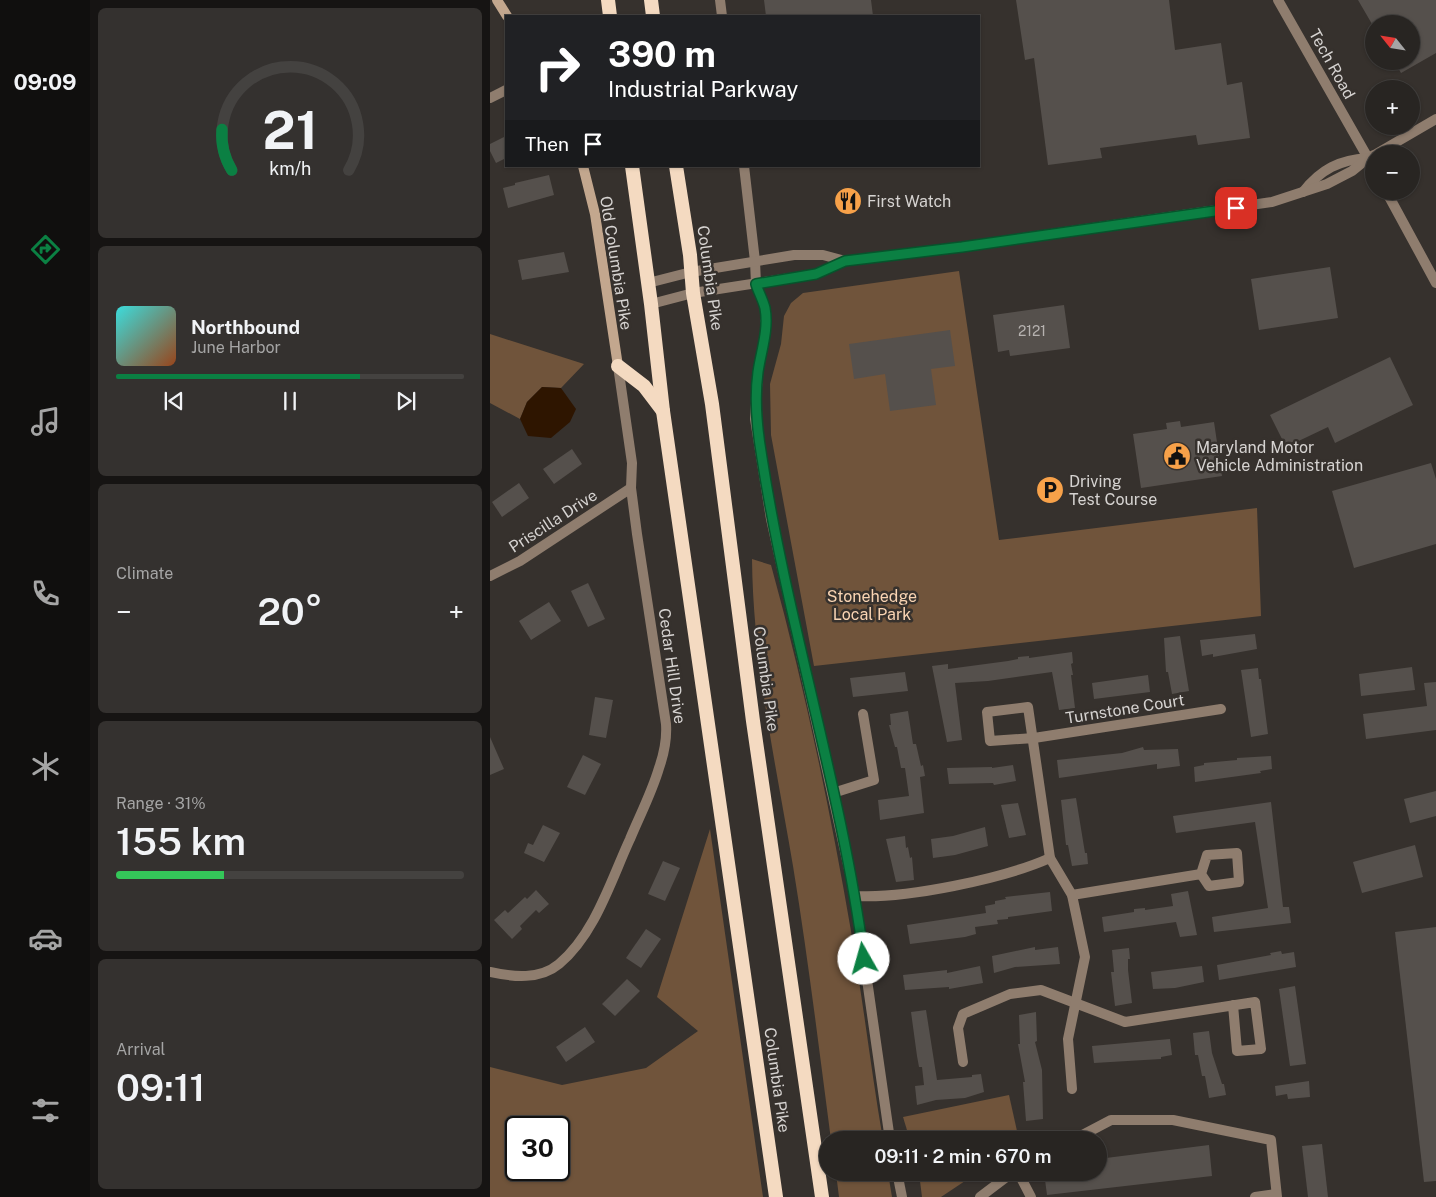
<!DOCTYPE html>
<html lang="en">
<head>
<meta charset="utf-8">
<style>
  body { margin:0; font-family:"Public Sans",sans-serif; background:#34312f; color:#f1f3f6; height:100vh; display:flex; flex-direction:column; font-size:19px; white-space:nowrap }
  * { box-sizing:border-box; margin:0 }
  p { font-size:16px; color:#a5a5a5 }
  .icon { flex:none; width:28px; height:28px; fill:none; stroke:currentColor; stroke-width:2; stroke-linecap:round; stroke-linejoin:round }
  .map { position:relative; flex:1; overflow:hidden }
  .drawer { display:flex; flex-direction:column; gap:8px; padding:8px; background:#161413; width:400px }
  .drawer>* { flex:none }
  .guide { position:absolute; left:15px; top:15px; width:475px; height:152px; border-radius:0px; box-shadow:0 1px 4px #0004,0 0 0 1px #444240; background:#202124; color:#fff; overflow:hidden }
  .needle { width:32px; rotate:300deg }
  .fabs { position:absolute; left:875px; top:15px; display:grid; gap:10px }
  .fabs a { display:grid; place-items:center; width:55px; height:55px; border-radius:50%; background:#282522; box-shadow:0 1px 4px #0004,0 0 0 1px #444240; font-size:25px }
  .speed { position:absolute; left:15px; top:1116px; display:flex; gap:10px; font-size:25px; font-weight:700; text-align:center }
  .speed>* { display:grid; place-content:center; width:65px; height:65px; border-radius:50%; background:#282522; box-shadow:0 1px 4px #0004,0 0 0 1px #444240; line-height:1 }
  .speed .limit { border:2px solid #111; border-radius:8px; background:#fff; color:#111 }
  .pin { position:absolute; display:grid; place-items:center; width:42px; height:42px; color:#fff; margin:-21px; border-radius:10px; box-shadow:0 2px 8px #0006 }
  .me { position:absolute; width:55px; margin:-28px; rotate:353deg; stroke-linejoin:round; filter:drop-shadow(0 0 4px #0008) }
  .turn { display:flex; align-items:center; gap:18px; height:105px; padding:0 20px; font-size:22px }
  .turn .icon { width:65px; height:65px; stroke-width:2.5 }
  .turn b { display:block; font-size:35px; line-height:42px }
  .then { display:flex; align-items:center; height:48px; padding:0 20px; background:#0003; gap:10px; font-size:19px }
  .big { font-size:38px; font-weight:600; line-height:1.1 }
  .drawer .card { flex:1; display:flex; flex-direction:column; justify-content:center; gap:8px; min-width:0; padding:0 18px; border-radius:8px; background:#34312f }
  .drawer .dial { align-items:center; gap:0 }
  .dial svg { height:130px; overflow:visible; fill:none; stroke:#444240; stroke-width:7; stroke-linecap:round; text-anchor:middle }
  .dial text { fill:#f1f3f6; stroke:none }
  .song { display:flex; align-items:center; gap:15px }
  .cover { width:60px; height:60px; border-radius:8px; background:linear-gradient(135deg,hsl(180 70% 55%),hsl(20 70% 35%)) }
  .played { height:5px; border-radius:2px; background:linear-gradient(90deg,#0b8043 70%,#444240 70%) }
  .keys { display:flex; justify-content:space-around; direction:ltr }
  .heat { display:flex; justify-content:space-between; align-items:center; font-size:28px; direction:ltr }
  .charge { height:8px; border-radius:4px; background:linear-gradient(90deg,#34c759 31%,#444240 0) }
  .trip { position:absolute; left:329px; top:1131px; width:288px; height:50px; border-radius:25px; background:#282522; box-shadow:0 1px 4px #0004,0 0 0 1px #444240; font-weight:600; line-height:50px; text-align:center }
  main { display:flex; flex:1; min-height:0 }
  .tab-bar { display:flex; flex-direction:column; width:90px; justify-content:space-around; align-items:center; background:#100f0e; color:#a5a5a5 }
  .tab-bar .icon { width:35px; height:35px }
  .tab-bar .on { color:#0b8043 }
  .tab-bar b { font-size:22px; color:#f1f3f6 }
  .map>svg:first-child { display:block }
  .green { fill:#70543b; fill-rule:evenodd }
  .water { fill:#2e1500 }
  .building { fill:#55504c }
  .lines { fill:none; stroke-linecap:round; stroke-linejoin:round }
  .minor { stroke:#8f7d6e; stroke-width:10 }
  .tertiary { stroke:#8f7d6e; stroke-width:10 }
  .secondary { stroke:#c3a78e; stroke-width:10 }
  .trunk { stroke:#f4dac1; stroke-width:14 }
  .route-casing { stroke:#07532c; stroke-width:12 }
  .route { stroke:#0b8043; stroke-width:9 }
  .labels { text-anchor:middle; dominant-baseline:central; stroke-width:5; stroke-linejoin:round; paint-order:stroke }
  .number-label { font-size:14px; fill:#b6b2b0 }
  .street-label { font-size:16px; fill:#d6d3d1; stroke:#36312d }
  .poi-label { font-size:16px; fill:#d6d3d1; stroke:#36312d; text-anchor:start }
  .park-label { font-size:16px; fill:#f9d4b3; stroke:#36312d }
</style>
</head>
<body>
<main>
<nav class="tab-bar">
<b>09:09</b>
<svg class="icon on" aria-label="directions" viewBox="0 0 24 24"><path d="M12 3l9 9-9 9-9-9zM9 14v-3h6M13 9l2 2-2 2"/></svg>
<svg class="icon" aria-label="music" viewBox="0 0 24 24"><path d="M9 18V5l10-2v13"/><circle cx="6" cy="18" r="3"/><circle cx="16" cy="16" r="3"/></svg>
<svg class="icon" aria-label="phone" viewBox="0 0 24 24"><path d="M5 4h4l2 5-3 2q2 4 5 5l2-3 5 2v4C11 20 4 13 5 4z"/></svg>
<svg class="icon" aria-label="climate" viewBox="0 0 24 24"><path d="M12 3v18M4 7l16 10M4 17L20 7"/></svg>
<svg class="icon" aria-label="car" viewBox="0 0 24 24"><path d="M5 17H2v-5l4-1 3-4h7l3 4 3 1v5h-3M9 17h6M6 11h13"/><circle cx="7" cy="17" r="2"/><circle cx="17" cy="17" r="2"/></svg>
<svg class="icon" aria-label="filters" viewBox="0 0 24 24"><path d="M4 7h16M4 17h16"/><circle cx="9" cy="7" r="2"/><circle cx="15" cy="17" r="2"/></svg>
</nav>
<section class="drawer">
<div class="card dial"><svg viewBox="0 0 100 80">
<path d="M14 69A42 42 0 1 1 86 69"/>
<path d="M14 69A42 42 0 0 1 8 44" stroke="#0b8043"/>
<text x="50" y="56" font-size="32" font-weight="700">21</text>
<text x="50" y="72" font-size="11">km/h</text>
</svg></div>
<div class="card">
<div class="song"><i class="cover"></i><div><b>Northbound</b><p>June Harbor</p></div></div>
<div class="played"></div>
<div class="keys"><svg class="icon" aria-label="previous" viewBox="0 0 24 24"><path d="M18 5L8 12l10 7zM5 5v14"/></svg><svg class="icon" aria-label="pause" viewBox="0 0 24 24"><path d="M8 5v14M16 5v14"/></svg><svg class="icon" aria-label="next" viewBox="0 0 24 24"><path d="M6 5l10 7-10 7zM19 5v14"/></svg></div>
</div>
<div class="card"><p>Climate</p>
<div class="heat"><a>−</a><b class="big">20°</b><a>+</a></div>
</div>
<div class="card"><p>Range · 31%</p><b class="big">155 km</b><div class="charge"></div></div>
<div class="card"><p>Arrival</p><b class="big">09:11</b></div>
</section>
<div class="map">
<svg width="946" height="1197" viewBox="0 0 946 1197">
  <rect width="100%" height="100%" fill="#36312d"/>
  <g class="green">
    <path d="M469 271 509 540 767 508 771 616 324 666 281 435 280 384 291 344 294 316 301 303 313 293Z"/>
    <path d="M0 334 94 364 71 388 52 387 37 402 30 419 0 403Z"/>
    <path d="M262 559 281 565C314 685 340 808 361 931 373 1000 381 1070 393 1140H341C329 1049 318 957 303 866 286 765 263 662 262 559Z"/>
    <path d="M220 829 273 1197H0V1067L72 1085 156 1068 208 1031 167 997ZM26 1128H69V1170H26Z"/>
    <path d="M519 1095 529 1140H420L413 1117Z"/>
    <path d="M346 1173H398L402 1197H349Z"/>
    <path d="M429 1173V1172L487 1173 451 1197H432Z"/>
  </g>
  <path class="water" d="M52 387 71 388 86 409 80 422 61 438 38 436 30 419 37 402Z"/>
  <g class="building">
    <path d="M274 0H381L383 16H276Z"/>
    <path d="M526 0H679L685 50 731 43 737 85 752 82 760 138 708 145 706 135 610 148 612 158 558 165 544 58 535 60Z"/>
    <path d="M868 0H946V53L911 73 904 61H921V24H882Z"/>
    <path d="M16 136V158L6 163 0 151V144Z"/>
    <path d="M59 175 64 195 18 208 13 188 25 185V183Z"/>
    <path d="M74 252 79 272 32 280 28 260Z"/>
    <path d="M840 267 848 318 769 330 761 279Z"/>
    <path d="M574 305 580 348 520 356 519 350 508 352 503 315Z"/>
    <path d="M460 330 465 366 441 369 446 405 400 411 395 374 364 379 359 344Z"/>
    <path d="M900 357 923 405 845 443 838 427 796 447 780 415Z"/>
    <path d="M690 421 691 427 724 422 732 476 651 488 643 434 677 429 676 423Z"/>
    <path d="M82 449 92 464 64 484 53 469Z"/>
    <path d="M941 463 946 479V544L864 568 842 491Z"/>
    <path d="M29 483 39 498 12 517 2 502Z"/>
    <path d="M98 583 115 619 98 627 81 591Z"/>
    <path d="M59 602 71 621 41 640 29 621Z"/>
    <path d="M765 634 767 649 723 657V654L712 656 710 640Z"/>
    <path d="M690 636 699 691 682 694 678 672H676L674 638Z"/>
    <path d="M582 652 583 663 581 664 583 675H581L585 708 569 710 562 672 498 681 465 683 472 740 457 742 442 666 458 664V669L518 661 528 659V657L539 656V658Z"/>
    <path d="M922 667 925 690 871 696 869 674Z"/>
    <path d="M768 668 769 679H771L778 734 761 737 751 670Z"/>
    <path d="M415 672 418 691 363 697 360 678Z"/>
    <path d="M658 675 660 692 604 699 602 683Z"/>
    <path d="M946 682V730L876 739 873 714 937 706 934 683Z"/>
    <path d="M105 697 123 700 116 738 99 735Z"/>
    <path d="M418 711 423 744H426L431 766 433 765 435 776 430 777 434 813 390 820 388 800 419 796 415 768H411L407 747H405L399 725H401L400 714Z"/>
    <path d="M0 737 14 769 0 775Z"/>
    <path d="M653 747 654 750 688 749 690 766 667 769V764L569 778 567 760 632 753Z"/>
    <path d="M93 755 111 764 95 795 77 787Z"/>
    <path d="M781 756 782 769 770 771 771 773 705 782 704 767 714 765V763L747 760V758Z"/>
    <path d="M523 765 526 781 504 785 503 783 459 784 457 768 502 767V768Z"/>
    <path d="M946 791V816L920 823 914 799Z"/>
    <path d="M586 798 595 853H597L598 864 582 866 578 845H576L571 800Z"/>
    <path d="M781 802 793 907H799L801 923 724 932 722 917 778 908 765 822 686 833 683 816Z"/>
    <path d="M528 803 536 835 519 838 511 805Z"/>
    <path d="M53 825 70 833 54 862 34 853 38 843 43 845Z"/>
    <path d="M495 827 498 846 465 855 443 858 441 839 463 836Z"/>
    <path d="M415 836 416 848 418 847 420 858 422 857 424 880 406 882 396 839Z"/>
    <path d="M925 845 933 877 872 893 863 862Z"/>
    <path d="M173 861 190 868 175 901 158 894Z"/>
    <path d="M46 890 59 904 49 913 46 910 30 926 32 929 22 939 4 920 15 910 18 913 35 897 37 899Z"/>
    <path d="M698 891 707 935 690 937 686 922 614 932 612 917 644 912V909L655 908V910L683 906 681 894Z"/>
    <path d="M560 892 562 911 518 917V919L507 920 508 924 485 927 486 934 475 937 420 944 417 925 496 913 495 906 505 904V901L516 899 515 897Z"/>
    <path d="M946 927V1181L934 1182 905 932Z"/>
    <path d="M156 929 171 939 151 968 136 958Z"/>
    <path d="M545 947V950L568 947 570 964 525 967 504 973 502 956Z"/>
    <path d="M639 948 640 959H638V970L642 1003 625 1006 621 972H624L622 950Z"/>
    <path d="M791 951 792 954 804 952 806 967 729 980 727 965 781 955 780 953Z"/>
    <path d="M490 966 493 983 459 989V987L415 990 413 975 457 970V973Z"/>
    <path d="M712 966 714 982 685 988 663 989 661 972Z"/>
    <path d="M137 979 150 991 125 1016 112 1004Z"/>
    <path d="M805 986 816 1064 800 1066 789 989Z"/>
    <path d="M436 1010 447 1080 482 1077V1075L491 1074 494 1092 475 1098 446 1100 427 1105 425 1086 434 1085 432 1067H429L427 1056 421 1012Z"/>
    <path d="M546 1012 547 1041 545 1042 552 1070 553 1119 536 1121 533 1082H535L528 1044H530L529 1015Z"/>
    <path d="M95 1027 105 1042 76 1062 66 1047Z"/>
    <path d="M719 1031 722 1053 732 1084H734L736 1095 719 1098 715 1076H712L708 1055H705L703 1033Z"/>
    <path d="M680 1039 682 1055 671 1057V1059L604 1063 602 1046Z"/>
    <path d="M819 1081 820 1097 798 1099 797 1094 786 1096 785 1086Z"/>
    <path d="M832 1144 838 1197H818L812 1146Z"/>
    <path d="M719 1145 722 1176 557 1195 554 1172H608V1159Z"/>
  </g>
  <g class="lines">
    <g class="minor">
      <path d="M0 98 16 90"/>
      <path d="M886 154 946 119"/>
      <path d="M884 155 878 158 884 170"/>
      <path d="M896 191 946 283"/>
      <path d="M266 284 275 308V337L268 372 265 419 281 519 365 896 400 1140"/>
      <path d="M0 576 30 561 141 488"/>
      <path d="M343 793 384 780 373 714"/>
      <path d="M582 895 711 874 717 855 747 853 749 882 719 886 711 874"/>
      <path d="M365 896C415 899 513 879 560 858"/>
      <path d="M0 972C23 977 50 980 69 964 105 934 121 880 140 839 150 815 162 792 169 768 174 754 177 739 176 724L147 534 141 488 142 463 128 366"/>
      <path d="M473 1062 468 1028 473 1014 520 994 551 990 635 1022 765 1002 771 1049 747 1051 743 1005"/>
      <path d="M582 1089 578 1039 595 957 582 895 560 858 538 707 497 712 500 741 544 738 731 709"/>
      <path d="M583 1140 621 1120H683L781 1140 787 1197"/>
      <path d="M407 1172 412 1197"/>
      <path d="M528 1172 541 1197"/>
      <path d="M490 1197 523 1172"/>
      <path d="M765 1197 786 1194"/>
    </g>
    <g class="tertiary">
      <path d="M230 0 232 16"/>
      <path d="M788 0 878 158"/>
      <path d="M254 166 265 261 266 284"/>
      <path d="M813 192C831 169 849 160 878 158"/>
      <path d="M158 283 201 272 304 255H333L355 261"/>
      <path d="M161 304 203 293 326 274 355 261 472 247 782 202 837 184 862 171 878 158"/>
    </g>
    <g class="secondary">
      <path d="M7 0 17 16"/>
      <path d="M93 166 105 214 128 366"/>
    </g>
    <g class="trunk">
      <path d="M118 0 120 16"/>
      <path d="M161 0 163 16"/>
      <path d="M142 166 161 304 173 411 286 1197"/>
      <path d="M186 166 200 255 203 293 222 404 263 721 332 1197"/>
      <path d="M128 366 154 386 173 411"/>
    </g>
  </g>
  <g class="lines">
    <g class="route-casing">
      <path id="route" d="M374 959C352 790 298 626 272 458 267 429 264 401 268 372 271 351 279 330 275 308 273 300 268 291 266 284L326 274 355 261 472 247 746 208"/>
    </g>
    <use href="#route" class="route"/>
  </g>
  <defs>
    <g id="restaurant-disc" transform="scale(1.4375)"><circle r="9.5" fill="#f7a149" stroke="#36312d"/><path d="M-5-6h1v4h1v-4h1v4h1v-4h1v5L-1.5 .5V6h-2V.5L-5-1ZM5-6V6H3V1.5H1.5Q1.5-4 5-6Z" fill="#111"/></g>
    <g id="civic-disc" transform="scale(1.4375)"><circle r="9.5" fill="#f7a149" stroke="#36312d"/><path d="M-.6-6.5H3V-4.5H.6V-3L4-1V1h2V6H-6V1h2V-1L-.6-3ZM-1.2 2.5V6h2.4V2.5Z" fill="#111"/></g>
    <g id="parking-disc" transform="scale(1.4375)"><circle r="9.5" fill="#f7a149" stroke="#36312d"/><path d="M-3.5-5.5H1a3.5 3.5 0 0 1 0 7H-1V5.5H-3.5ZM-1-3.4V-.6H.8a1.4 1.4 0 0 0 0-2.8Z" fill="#111"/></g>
  </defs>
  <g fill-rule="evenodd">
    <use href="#restaurant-disc" x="358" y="201"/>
    <use href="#civic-disc" x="687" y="456"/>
    <use href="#parking-disc" x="560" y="490"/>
  </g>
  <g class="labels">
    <g class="number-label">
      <text x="542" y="331">2121</text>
    </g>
    <g class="street-label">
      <text transform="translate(842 64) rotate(61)">Tech Road</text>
      <text transform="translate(126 263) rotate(81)">Old Columbia Pike</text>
      <text transform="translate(220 278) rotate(82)">Columbia Pike</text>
      <text transform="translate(63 521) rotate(-33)">Priscilla Drive</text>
      <text transform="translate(182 666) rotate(82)">Cedar Hill Drive</text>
      <text transform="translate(276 679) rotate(82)">Columbia Pike</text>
      <text transform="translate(635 709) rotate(-9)">Turnstone Court</text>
      <text transform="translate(287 1080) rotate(82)">Columbia Pike</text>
    </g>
    <g class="poi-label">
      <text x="377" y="201">First Watch</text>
      <text x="706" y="447">Maryland Motor<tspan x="706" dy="18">Vehicle Administration</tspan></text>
      <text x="579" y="481">Driving<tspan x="579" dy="18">Test Course</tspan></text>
    </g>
    <g class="park-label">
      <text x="382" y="596">Stonehedge<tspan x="382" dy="18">Local Park</tspan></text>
    </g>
  </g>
</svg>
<div class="fabs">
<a><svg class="needle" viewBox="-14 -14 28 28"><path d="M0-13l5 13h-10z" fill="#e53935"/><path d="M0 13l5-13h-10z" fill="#a5a5a5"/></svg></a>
<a>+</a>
<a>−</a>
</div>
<div class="speed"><div class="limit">30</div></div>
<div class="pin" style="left:746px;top:208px;background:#d93025"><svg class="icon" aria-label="arrive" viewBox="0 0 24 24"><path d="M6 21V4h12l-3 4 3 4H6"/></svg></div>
<svg class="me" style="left:374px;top:959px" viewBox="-20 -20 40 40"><circle r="19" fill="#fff"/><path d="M0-13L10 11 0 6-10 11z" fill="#0b8043"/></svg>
<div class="trip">09:11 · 2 min · 670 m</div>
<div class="guide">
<div class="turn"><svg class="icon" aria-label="right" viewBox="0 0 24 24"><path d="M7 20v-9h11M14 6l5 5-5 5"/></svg><div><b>390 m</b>Industrial Parkway</div></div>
<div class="then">Then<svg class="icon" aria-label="arrive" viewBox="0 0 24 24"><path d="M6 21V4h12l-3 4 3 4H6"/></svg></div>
</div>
</div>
</main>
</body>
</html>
